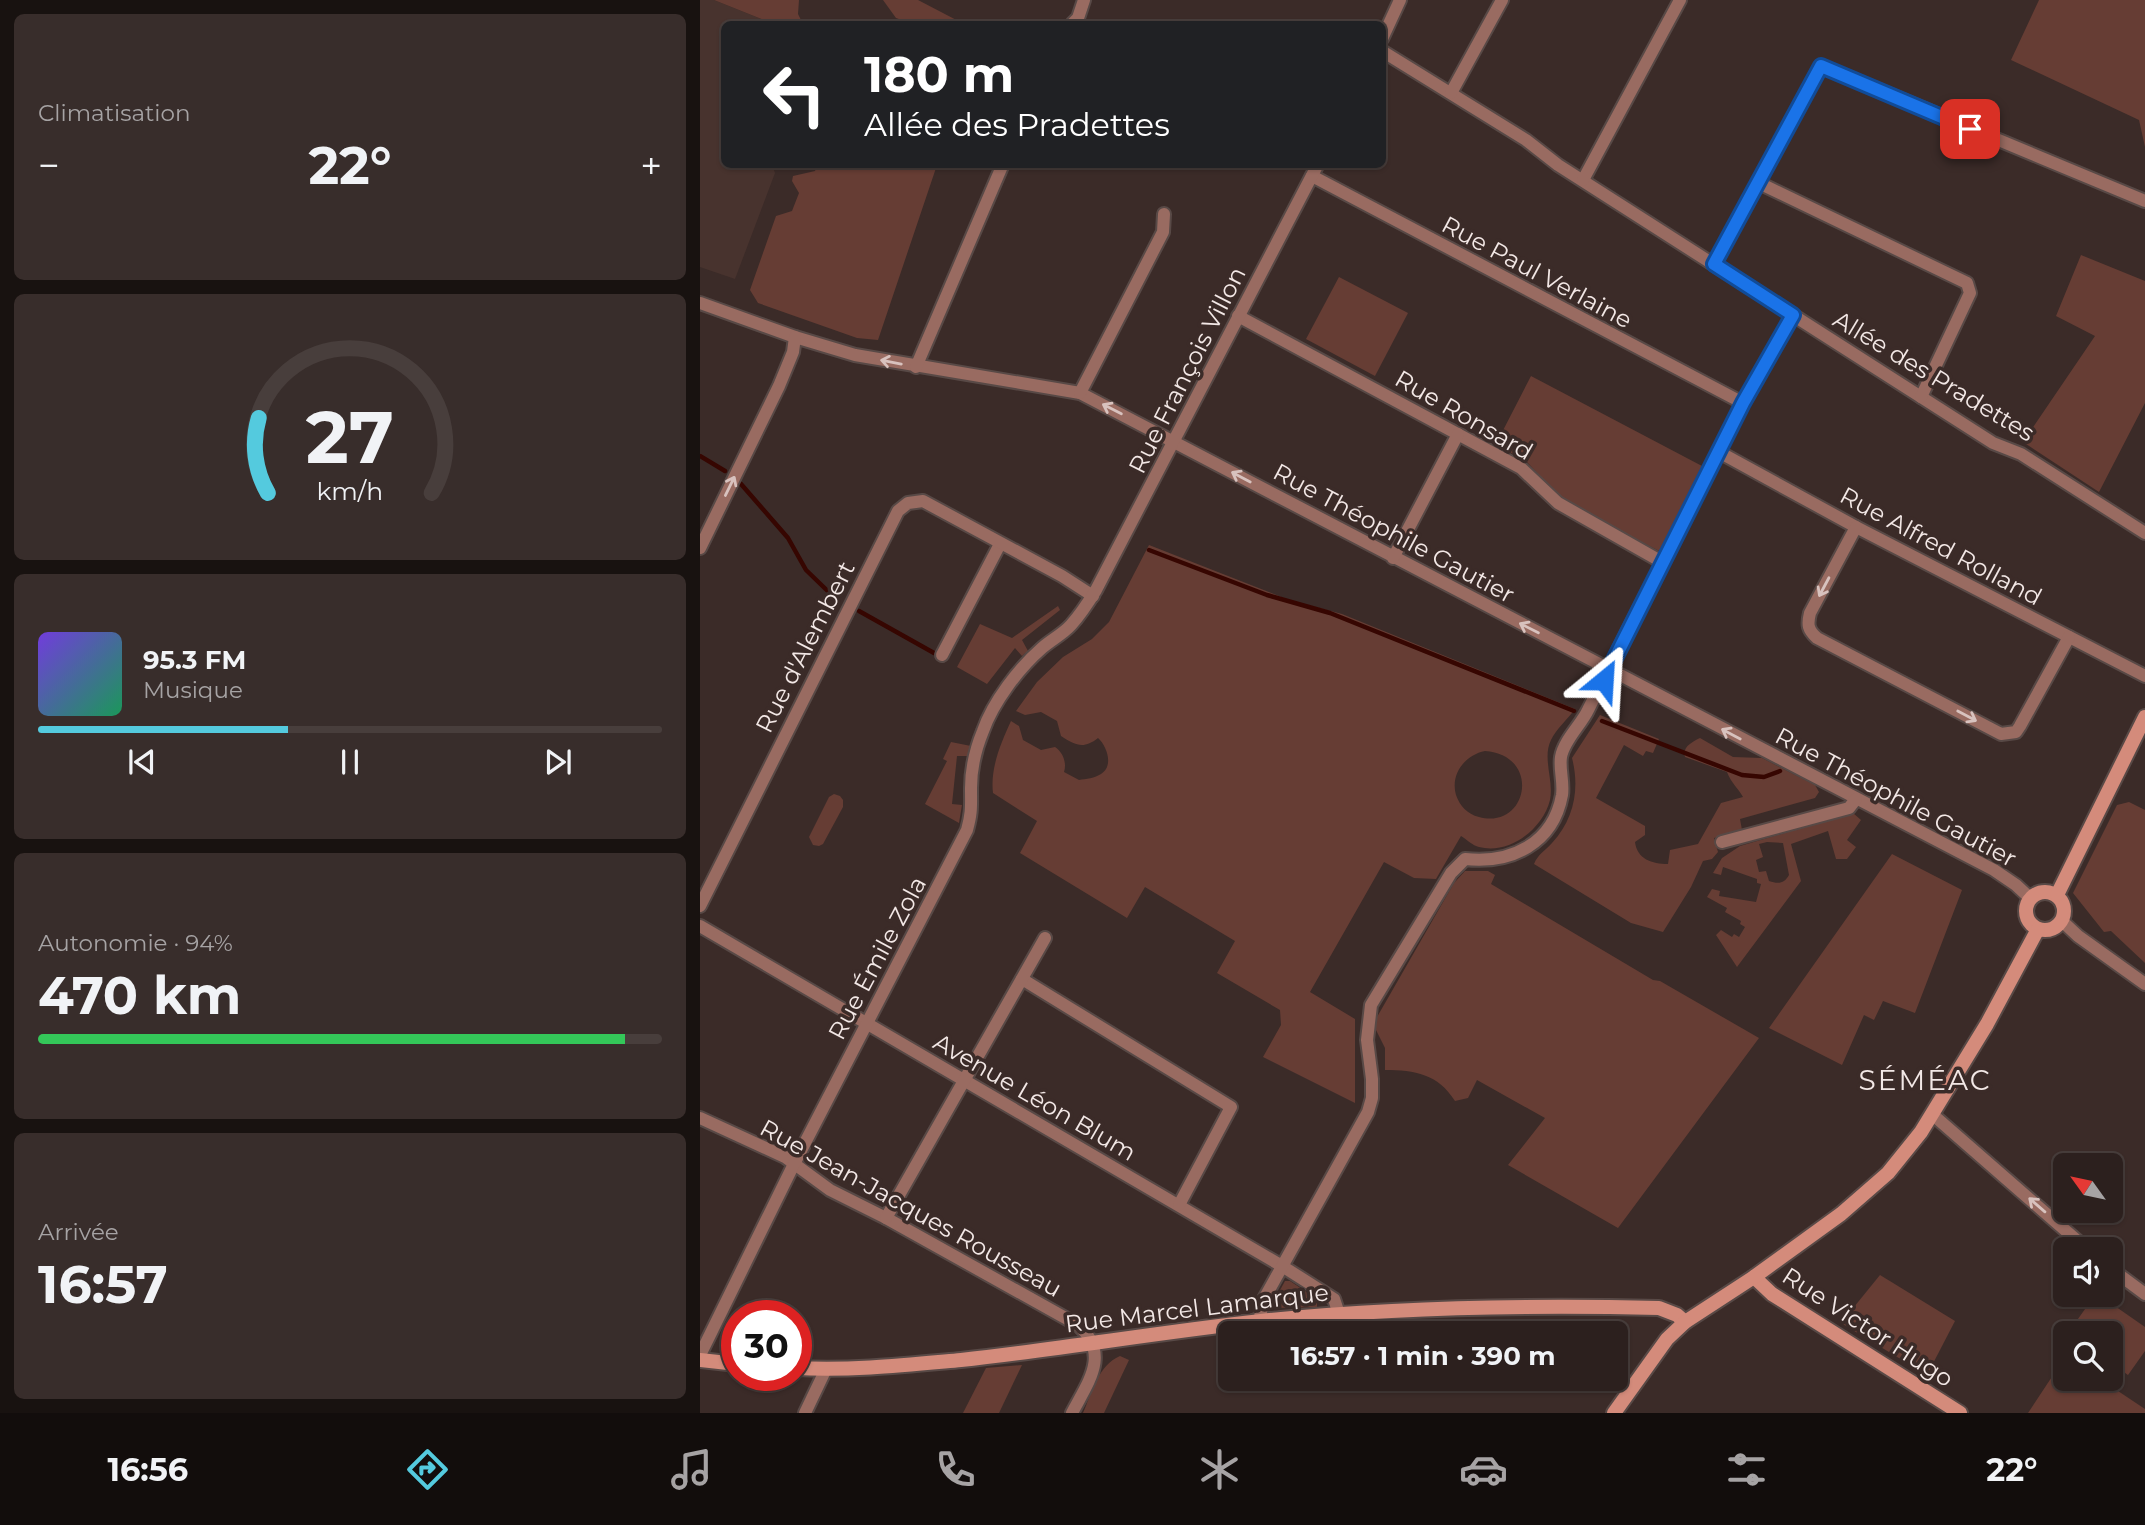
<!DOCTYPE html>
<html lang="fr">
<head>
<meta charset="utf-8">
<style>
  body { margin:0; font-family:Montserrat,sans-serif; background:#382d2b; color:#f1f3f6; height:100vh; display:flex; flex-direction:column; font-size:26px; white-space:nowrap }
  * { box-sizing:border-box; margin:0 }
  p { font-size:23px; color:#a6a3a4 }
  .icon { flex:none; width:38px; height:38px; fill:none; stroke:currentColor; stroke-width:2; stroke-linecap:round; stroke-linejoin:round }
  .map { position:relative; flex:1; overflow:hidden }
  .sheet { display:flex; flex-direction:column; gap:14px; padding:14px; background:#181210; width:700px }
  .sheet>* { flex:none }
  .banner { position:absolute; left:21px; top:21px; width:665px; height:147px; border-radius:10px; box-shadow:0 2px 5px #0004,0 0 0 2px #483e3c; background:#202124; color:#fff; overflow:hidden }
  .needle { width:46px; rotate:303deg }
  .controls { position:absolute; left:1353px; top:1153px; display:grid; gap:14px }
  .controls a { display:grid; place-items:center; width:70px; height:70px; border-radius:10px; background:#2c201e; box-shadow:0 2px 5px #0004,0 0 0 2px #483e3c; font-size:35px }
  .speed { position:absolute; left:21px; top:1300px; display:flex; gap:14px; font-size:35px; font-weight:700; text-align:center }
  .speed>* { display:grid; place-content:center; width:91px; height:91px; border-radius:50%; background:#2c201e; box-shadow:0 2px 5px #0004,0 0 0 2px #483e3c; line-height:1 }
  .speed .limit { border:10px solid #d22; background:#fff; color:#111 }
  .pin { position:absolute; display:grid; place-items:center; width:60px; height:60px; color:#fff; margin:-30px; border-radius:14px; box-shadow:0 4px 10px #0006 }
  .me { position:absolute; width:77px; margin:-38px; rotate:27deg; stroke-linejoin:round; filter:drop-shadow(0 0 5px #0008) }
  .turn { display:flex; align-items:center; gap:24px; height:147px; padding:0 28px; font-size:32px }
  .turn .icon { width:91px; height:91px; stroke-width:2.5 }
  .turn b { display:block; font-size:49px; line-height:60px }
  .big { font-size:52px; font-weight:700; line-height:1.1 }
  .sheet .widget { flex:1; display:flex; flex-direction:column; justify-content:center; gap:10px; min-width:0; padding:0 24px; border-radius:10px; background:#382d2b }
  .sheet .dial { align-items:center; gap:0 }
  .dial svg { height:182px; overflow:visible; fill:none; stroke:#483e3c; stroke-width:7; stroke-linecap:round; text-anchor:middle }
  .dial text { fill:#f1f3f6; stroke:none }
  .song { display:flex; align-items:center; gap:21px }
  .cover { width:84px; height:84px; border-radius:10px; background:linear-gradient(135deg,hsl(260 70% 55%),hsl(150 70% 35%)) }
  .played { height:7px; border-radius:4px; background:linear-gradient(90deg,#54cade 40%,#483e3c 40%) }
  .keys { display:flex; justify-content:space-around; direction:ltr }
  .heat { display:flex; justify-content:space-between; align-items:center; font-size:38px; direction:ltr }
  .charge { height:10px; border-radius:5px; background:linear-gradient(90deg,#34c759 94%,#483e3c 0) }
  .trip { position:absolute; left:518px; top:1321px; width:410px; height:70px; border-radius:10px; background:#2c201e; box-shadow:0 2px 5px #0004,0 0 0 2px #483e3c; font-weight:700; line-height:70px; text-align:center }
  .menu { display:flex; height:112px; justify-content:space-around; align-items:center; background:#120d0c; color:#a6a3a4 }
  .menu .icon { width:49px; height:49px }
  .menu .active { color:#54cade }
  .menu b { font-size:32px; color:#f1f3f6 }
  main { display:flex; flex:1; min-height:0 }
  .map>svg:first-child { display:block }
  .built { fill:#48332e }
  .green { fill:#663d34; fill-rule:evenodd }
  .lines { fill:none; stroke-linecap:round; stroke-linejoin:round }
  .stream { stroke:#360601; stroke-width:4.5 }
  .street-casing { stroke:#584946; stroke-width:16 }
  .secondary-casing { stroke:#584946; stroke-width:18 }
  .street { stroke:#996b61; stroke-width:12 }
  .secondary { stroke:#d48b7b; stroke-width:14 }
  .oneway { stroke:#d8c2be }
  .route-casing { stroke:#114b97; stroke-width:18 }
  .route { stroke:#1a73e8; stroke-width:12 }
  .labels { text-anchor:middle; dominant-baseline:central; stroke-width:7; stroke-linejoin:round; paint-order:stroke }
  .street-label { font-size:24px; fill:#f3e8e6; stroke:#3b2b28 }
  .quarter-label { font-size:28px; letter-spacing:2px; fill:#f3e8e6; stroke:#3b2b28 }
</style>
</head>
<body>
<main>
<section class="sheet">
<div class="widget"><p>Climatisation</p>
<div class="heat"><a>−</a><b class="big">22°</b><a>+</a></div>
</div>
<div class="widget dial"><svg viewBox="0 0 100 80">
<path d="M14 69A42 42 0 1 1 86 69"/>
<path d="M14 69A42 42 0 0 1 10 36" stroke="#54cade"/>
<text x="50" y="56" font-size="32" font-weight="700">27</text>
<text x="50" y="72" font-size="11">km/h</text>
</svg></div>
<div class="widget">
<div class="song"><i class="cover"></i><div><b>95.3 FM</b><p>Musique</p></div></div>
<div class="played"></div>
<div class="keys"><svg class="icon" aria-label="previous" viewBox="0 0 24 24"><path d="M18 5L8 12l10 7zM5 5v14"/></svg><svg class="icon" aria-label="pause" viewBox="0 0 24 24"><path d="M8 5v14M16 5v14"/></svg><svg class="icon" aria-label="next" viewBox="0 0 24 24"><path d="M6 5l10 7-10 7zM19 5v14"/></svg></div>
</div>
<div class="widget"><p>Autonomie · 94%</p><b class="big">470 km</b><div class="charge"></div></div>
<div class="widget"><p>Arrivée</p><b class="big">16:57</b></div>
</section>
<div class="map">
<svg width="1445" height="1413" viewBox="0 0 1445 1413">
  <rect width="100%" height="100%" fill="#3b2b28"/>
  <path class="built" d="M0 0H14L74 24H24V164L72 165 75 173 35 279 0 267Z"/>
  <g class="green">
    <path d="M14 0H99L98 14 103 24H74Z"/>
    <path d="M183 0H218L264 24H213L196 18Z"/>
    <path d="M1339 0H1445V147L1439 120 1311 60Z"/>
    <path d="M117 165H237L178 340 157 338 58 303 50 290 76 216 92 211 99 193 92 181 93 176 115 171Z"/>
    <path d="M1381 255 1445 281V403L1399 492 1323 442 1395 336 1356 316Z"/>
    <path d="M639 277 708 313 675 376 606 339Z"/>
    <path d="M831 376 1002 466 961 552 862 500 827 462 796 444Z"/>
    <path d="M449 545 589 600 642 614 875 709C868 719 856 729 851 740 842 758 854 780 850 800 843 829 809 855 779 847 773 846 766 839 761 836L736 879 714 878 684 862 610 992 655 1019V1103L563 1057 581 1025 580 1010 517 973 535 941 445 887 427 918 320 853 337 821 293 793C290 768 301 743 311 721L319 726 323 740 341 750 355 747C363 752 367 763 364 772L379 780C386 779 395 778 401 774 414 766 407 746 398 738 384 749 376 746 361 736L357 721 341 712 325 715 316 711 337 682 363 657 392 639 409 622ZM785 751C842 755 828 830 779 817 767 814 760 806 756 795 750 774 765 755 785 751Z"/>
    <path d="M358 606 360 610 322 640 328 651 322 656 315 648 287 684 257 667 280 624 312 638Z"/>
    <path d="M900 715 959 739 953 753 946 751 943 756 924 745 896 798 945 826V835L935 842C937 859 952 864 968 864L970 850 998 844 1021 803 1043 797C1038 788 1031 783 1027 772L985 757C982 747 992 742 1000 738L1033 757 1062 758 1115 785 1119 792 1115 798 1040 819 1042 830 1014 838 1018 852 1012 859 1003 861 991 887 963 932 931 923 834 864C838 854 845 851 852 843 874 819 880 789 872 758Z"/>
    <path d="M251 742 271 746 269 756H257L252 804 262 805 259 823 225 804 247 761 243 759Z"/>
    <path d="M134 794 140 796 143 800V807L123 844 119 846 113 845 109 837 129 797Z"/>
    <path d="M1429 802 1445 810V963L1411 931 1404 932 1373 893 1417 805Z"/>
    <path d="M1153 813 1161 820 1147 840 1156 847 1147 859H1136L1128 831 1091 844 1101 881 1037 967 1016 935 1021 930 1032 937 1034 934 1039 937 1045 927 1040 924 1041 921 1025 912 1027 908 1007 897 1012 889 1020 891 1019 896 1056 902 1061 884 1057 883V879L1023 867 1021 875 1013 873 1022 858 1040 846ZM1067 842 1083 843 1089 875C1084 884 1078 884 1069 881L1066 871 1059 872 1056 860 1063 857 1059 844Z"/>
    <path d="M1192 854 1262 890 1215 1013 1183 1001 1174 1020 1164 1015 1142 1065 1069 1028Z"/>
    <path d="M765 871H788L795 875 791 884 953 980 960 981 1059 1038 918 1228 808 1165 845 1118 777 1080 768 1098 755 1101C738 1074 715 1070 685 1070V1048L673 1024 754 883Z"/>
    <path d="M1180 1275 1255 1321 1227 1375 1141 1323Z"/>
    <path d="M585 1281H590L617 1299V1307L575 1308 573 1303Z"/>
    <path d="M1395 1295H1399L1445 1327V1351L1428 1375 1411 1363 1410 1334 1368 1333Z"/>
    <path d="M821 1320 815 1333H744L749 1322Z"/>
    <path d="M420 1356 429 1360 404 1413H383C392 1393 398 1365 420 1356Z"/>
    <path d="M1365 1357V1379H1400L1445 1409V1413H1328Z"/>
    <path d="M322 1365 299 1413H263L286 1368Z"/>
  </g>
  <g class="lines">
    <g class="stream">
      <path d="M0 456 25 471"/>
      <path d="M41 484 88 538 106 570 138 601"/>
      <path d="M449 550 567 595 630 613 874 711"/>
      <path d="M159 611 234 653"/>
      <path d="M902 721 1042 775 1064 777 1080 771"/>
    </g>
    <g class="street-casing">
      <g id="street">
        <path d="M372 24 378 18 384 0"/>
        <path d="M682 39 700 0"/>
        <path d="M682 51 826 140 858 165 1293 443 1321 454 1445 533"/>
        <path d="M751 93 802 0"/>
        <path d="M612 176 1043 403"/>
        <path d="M883 180 980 0"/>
        <path d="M1059 183 1267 283 1270 293 1221 397"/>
        <path d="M1014 264 1121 66 1445 201"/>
        <path d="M0 303 95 337 155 355 380 393 1294 870 1316 885 1331 899"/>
        <path d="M538 316 821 468 858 503 962 562"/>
        <path d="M216 367 303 164"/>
        <path d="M380 393 463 232 464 214"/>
        <path d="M1019 452 1156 527 1445 676"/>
        <path d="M1156 527 1110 613C1107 625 1108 630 1117 638L1301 734 1316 732 1320 726 1369 637"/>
        <path d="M0 548 79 386 93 352 95 337"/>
        <path d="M693 558 758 434"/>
        <path d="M242 655 300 544"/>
        <path d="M1022 842 1149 808 1156 799"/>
        <path d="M0 906 198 511 208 503 223 501 362 576 393 596"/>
        <path d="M1362 921 1378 936 1445 984"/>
        <path d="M0 926 582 1266 634 1299 639 1314"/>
        <path d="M322 979 531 1107 479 1205"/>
        <path d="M1232 1114 1388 1250"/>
        <path d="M0 1118 85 1157 130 1190 186 1218 378 1325C411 1354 388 1382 372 1413"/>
        <path d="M186 1218 345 938"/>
        <path d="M1410 1268 1445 1294"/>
        <path d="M559 1321 564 1299 668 1112 672 1098V1079L667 1040 671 1005 751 873 765 859C811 864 853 844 862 795 864 782 859 769 861 757 864 740 881 725 888 710L1043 403 1093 315"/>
        <path d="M0 1355 94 1164 267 830C272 812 271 806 271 788 271 769 276 748 283 731 293 702 319 668 342 648 351 640 363 634 371 625 381 614 388 603 396 590L618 164"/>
        <path d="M105 1413 126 1369"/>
      </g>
    </g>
    <g class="secondary-casing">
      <g id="secondary">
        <circle cx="1345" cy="911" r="19"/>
        <path d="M1357 895 1445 717"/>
        <path d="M1054 1277 1072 1294 1260 1413"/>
        <path d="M0 1360 37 1364"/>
        <path d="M96 1368C151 1371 206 1365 261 1360 361 1349 461 1332 561 1321 693 1307 827 1305 959 1308L977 1315 985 1322"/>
        <path d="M914 1413 967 1339 985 1322 1054 1277 1141 1214 1188 1173 1221 1132 1287 1024 1338 929"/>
      </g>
    </g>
    <use href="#street" class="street"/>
    <use href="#secondary" class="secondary"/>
  </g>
  <defs><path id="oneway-shaft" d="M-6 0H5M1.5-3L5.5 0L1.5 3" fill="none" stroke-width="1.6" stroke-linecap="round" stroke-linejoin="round" transform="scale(1.75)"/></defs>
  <g class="oneway">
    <use href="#oneway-shaft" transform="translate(191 362) rotate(-169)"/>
    <use href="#oneway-shaft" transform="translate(412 409) rotate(-153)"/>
    <use href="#oneway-shaft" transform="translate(541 477) rotate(-152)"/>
    <use href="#oneway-shaft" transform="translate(30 486) rotate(-64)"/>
    <use href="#oneway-shaft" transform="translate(1124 587) rotate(118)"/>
    <use href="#oneway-shaft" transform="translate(829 628) rotate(-153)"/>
    <use href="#oneway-shaft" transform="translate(1267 716) rotate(28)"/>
    <use href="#oneway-shaft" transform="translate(1031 734) rotate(-152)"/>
    <use href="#oneway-shaft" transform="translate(1337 1205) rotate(-139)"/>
  </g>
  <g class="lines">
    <g class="route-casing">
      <path id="route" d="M904 680 1043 403 1093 315 1014 264 1121 66 1270 129"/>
    </g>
    <use href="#route" class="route"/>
  </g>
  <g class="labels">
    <g class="street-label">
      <text transform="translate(837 272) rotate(28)">Rue Paul Verlaine</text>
      <text transform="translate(487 370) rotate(-63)">Rue François Villon</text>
      <text transform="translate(1234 376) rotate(31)">Allée des Pradettes</text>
      <text transform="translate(764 415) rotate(30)">Rue Ronsard</text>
      <text transform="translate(694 533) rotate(28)">Rue Théophile Gautier</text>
      <text transform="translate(1241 546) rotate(28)">Rue Alfred Rolland</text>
      <text transform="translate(105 647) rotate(-63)">Rue d'Alembert</text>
      <text transform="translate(1196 797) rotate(28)">Rue Théophile Gautier</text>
      <text transform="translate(177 958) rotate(-62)">Rue Émile Zola</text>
      <text transform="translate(335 1097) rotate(30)">Avenue Léon Blum</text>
      <text transform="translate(211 1208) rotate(29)">Rue Jean-Jacques Rousseau</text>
      <text transform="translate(497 1308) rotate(-7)">Rue Marcel Lamarque</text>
      <text transform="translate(1168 1327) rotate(33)">Rue Victor Hugo</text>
    </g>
    <g class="quarter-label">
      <text x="1225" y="1080">SÉMÉAC</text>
    </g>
  </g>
</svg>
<div class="controls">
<a><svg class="needle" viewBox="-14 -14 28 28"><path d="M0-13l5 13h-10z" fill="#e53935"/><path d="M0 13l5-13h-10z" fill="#a6a3a4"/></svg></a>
<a><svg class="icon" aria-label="sound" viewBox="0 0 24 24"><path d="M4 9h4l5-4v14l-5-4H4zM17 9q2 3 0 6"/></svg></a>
<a><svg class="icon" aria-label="search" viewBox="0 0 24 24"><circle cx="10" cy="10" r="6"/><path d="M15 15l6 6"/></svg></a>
</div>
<div class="speed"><div class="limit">30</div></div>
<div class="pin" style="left:1270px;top:129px;background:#d93025"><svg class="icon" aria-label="arrive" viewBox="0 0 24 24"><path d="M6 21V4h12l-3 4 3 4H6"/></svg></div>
<svg class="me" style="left:904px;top:680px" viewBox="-20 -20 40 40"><path d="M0-17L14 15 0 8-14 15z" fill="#1a73e8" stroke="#fff" stroke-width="4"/></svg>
<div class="trip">16:57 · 1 min · 390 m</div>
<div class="banner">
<div class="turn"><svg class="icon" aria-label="left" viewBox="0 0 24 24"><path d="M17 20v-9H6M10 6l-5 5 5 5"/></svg><div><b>180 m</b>Allée des Pradettes</div></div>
</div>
</div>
</main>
<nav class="menu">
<b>16:56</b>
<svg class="icon active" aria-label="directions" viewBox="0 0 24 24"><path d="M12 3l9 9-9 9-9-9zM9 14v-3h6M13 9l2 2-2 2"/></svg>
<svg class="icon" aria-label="music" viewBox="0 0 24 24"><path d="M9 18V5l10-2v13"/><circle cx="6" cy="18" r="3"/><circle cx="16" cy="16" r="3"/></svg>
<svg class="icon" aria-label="phone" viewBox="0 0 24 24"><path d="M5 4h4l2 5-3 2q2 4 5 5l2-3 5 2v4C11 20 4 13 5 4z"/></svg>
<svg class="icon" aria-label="climate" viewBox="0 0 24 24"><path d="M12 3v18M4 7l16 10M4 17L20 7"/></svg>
<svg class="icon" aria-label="car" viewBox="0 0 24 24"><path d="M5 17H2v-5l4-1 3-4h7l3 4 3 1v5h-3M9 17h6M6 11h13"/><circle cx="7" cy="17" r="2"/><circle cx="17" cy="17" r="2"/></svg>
<svg class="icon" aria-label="filters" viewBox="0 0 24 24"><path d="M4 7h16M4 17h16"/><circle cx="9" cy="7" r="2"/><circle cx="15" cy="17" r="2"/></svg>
<b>22°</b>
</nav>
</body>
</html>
